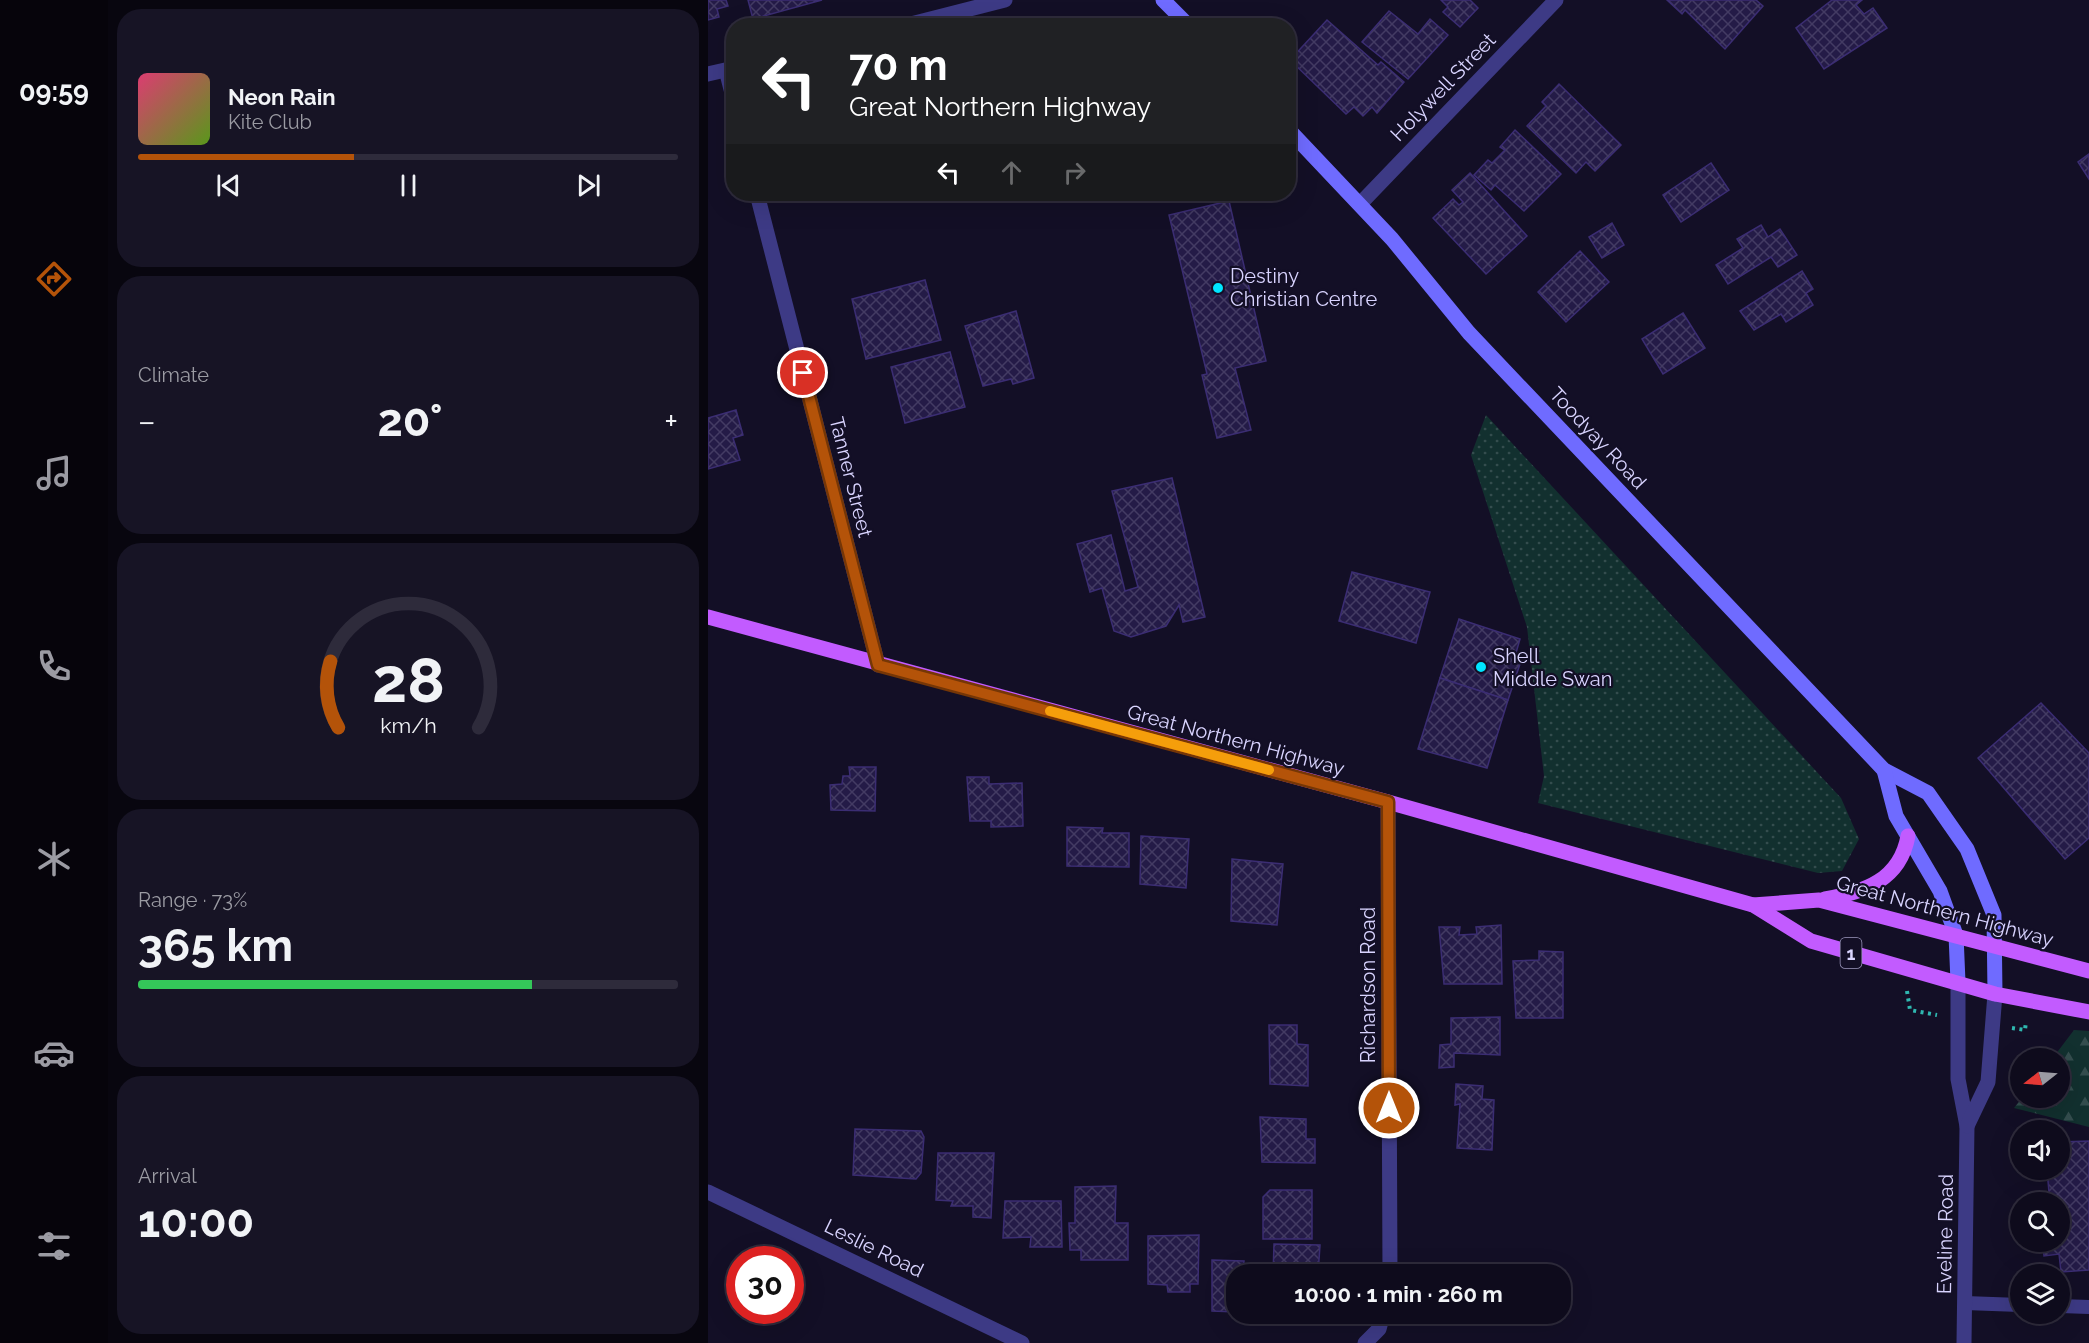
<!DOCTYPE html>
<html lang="en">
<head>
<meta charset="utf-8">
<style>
  body { margin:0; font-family:Raleway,sans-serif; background:#171425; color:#f1f3f6; height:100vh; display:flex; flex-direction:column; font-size:22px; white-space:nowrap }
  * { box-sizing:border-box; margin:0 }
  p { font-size:20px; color:#9b9ba3 }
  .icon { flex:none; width:33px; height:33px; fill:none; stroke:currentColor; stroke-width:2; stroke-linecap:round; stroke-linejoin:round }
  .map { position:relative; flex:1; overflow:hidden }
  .panel { display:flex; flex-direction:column; gap:9px; padding:9px; background:#08060f; width:600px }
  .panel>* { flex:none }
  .banner { position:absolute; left:18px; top:18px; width:570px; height:183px; border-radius:24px; box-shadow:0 6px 24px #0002,0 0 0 2px #2e2b3b; background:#202124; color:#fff; overflow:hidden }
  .needle { width:39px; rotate:253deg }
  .fabs { position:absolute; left:1302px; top:1048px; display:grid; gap:12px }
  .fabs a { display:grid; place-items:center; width:60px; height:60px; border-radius:50%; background:#0e0b1c; box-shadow:0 6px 24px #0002,0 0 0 2px #2e2b3b; font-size:30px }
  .speed { position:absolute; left:18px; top:1246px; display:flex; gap:12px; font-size:30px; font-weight:700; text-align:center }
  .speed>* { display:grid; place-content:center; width:78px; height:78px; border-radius:50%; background:#0e0b1c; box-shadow:0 6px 24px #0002,0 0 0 2px #2e2b3b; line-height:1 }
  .speed .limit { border:9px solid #d22; background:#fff; color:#111 }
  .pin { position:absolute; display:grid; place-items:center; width:51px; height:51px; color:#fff; margin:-26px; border:3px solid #fff; border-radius:50%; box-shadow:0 2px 6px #0007 }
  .me { position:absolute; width:66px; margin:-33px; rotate:0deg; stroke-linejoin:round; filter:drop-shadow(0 0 4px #0008) }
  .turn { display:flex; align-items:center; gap:21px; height:126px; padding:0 24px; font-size:27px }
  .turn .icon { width:78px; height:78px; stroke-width:2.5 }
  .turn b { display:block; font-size:42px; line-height:51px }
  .lanes { display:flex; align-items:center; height:57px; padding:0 24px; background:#0003; justify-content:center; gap:30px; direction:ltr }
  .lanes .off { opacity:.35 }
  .big { font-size:45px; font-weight:700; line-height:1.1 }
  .panel .tile { flex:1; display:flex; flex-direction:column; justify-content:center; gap:9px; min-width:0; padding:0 21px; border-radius:24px; background:#171425 }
  .panel .dial { align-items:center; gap:0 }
  .dial svg { height:156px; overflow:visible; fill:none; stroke:#2e2b3b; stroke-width:7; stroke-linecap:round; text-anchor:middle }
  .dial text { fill:#f1f3f6; stroke:none }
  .song { display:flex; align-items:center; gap:18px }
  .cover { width:72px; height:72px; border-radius:9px; background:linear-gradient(135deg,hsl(340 70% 55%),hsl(90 70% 35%)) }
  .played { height:6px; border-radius:3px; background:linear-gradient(90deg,#b45309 40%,#2e2b3b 40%) }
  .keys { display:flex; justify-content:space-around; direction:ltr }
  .heat { display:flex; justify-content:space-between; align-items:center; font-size:33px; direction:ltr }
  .charge { height:9px; border-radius:4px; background:linear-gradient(90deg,#34c759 73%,#2e2b3b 0) }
  .trip { position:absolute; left:518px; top:1264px; width:345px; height:60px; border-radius:24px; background:#0e0b1c; box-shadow:0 6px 24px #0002,0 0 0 2px #2e2b3b; font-weight:700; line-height:60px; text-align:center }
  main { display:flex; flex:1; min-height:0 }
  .tab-bar { display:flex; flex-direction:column; width:108px; justify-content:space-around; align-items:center; background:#06040b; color:#9b9ba3 }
  .tab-bar .icon { width:42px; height:42px }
  .tab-bar .on { color:#b45309 }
  .tab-bar b { font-size:27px; color:#f1f3f6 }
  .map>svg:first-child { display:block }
  .grass { fill:url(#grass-dots) }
  .forest { fill:url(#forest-firs) }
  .building { fill:url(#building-cross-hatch); stroke:#3b2d73; stroke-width:1.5 }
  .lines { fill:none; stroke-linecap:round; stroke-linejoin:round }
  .path { stroke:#2fb8b0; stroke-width:4; stroke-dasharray:3 4.5; stroke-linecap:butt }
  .lane { stroke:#3d3a85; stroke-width:14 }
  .street { stroke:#3d3a85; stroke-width:15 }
  .secondary { stroke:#6f6bff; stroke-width:15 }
  .primary { stroke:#c25bff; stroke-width:15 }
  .route-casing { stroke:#753606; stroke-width:15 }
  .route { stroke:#b45309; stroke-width:10 }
  .slow { stroke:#f59e0b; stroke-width:10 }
  .poi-dot { fill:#00e5ff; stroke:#130f26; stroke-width:2 }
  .labels { text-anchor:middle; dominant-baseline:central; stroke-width:4.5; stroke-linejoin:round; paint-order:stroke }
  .shield { fill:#130f26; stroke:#9e99be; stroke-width:1.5 }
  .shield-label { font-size:18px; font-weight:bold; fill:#d9d4ff }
  .street-label { font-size:20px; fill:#d9d4ff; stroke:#130f26 }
  .poi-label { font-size:20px; fill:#d9d4ff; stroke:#130f26; text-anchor:start }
</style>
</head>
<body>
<main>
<nav class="tab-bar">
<b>09:59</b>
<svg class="icon on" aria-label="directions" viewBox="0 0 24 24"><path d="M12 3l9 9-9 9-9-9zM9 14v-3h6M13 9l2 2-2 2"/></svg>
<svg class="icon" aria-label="music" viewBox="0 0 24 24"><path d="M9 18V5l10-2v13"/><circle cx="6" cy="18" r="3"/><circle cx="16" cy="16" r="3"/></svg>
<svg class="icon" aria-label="phone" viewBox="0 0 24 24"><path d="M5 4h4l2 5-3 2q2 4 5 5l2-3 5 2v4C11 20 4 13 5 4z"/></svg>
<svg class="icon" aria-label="climate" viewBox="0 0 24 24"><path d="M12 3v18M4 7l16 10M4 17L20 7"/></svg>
<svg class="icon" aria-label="car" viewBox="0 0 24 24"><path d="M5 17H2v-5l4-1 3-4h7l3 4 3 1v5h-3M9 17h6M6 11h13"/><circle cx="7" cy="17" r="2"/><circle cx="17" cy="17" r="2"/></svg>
<svg class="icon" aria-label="filters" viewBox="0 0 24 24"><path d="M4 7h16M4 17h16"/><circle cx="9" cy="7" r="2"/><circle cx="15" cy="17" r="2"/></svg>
</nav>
<section class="panel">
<div class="tile">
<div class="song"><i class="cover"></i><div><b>Neon Rain</b><p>Kite Club</p></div></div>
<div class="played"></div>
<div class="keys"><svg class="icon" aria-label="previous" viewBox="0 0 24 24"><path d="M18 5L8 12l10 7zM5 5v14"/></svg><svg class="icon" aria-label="pause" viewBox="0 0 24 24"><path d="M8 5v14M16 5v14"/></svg><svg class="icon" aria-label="next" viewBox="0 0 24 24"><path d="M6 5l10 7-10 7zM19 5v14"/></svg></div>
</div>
<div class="tile"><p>Climate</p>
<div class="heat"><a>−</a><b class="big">20°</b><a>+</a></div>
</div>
<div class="tile dial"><svg viewBox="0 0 100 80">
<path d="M14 69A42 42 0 1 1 86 69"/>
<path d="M14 69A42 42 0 0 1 10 35" stroke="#b45309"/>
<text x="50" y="56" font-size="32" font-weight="700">28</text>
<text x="50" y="72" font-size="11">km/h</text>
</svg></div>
<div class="tile"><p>Range · 73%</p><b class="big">365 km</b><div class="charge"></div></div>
<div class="tile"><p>Arrival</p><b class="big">10:00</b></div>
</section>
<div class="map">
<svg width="1381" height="1343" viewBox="0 0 1381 1343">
  <defs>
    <pattern id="grass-dots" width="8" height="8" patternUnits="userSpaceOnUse" patternTransform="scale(1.5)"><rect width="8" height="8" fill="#12302f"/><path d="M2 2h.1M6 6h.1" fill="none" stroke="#344d4e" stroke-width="1.8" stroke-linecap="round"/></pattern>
    <pattern id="forest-firs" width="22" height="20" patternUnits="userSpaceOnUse" patternTransform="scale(1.5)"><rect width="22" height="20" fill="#12302f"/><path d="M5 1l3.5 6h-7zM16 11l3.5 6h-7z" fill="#344d4e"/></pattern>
    <pattern id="building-cross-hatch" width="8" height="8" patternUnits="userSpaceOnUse" patternTransform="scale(1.5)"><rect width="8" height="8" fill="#241b47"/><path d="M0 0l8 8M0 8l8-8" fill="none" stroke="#433b63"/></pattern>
  </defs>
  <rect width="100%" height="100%" fill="#130f26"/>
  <path class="grass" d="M778 415 1133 798 1151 839 1134 871 1110 873 830 803 836 776 819 627 763 455Z"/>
  <path class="forest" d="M1366 1030 1381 1031V1127L1306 1108 1314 1098H1352V1059H1344Z"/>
  <g class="building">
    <path d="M0 0H18L20 6 9 9 11 17 0 20Z"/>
    <path d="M40 0H114L45 19Z"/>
    <path d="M733 0H762L770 8 752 27 735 12 740 7Z"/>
    <path d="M959 0H1048L1055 6 1017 49 977 10 974 14Z"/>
    <path d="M1124 0H1154L1148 5 1156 14 1165 8 1179 28 1116 69 1088 28Z"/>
    <path d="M681 11 710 34 722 19 740 35 700 79 654 42Z"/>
    <path d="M619 20 670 65 673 62 696 82 669 113 664 107 655 116 646 107 638 114 582 60Z"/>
    <path d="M851 84 913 145 887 171 878 162 868 173 819 126 838 106 834 102Z"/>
    <path d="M807 130 853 174 816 211 787 185 783 190 766 175 780 160 784 163 797 150 792 147Z"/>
    <path d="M1381 154V179L1370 162Z"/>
    <path d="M1003 163 1021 190 973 222 955 195Z"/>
    <path d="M762 173 819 236 778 274 725 218 745 199 751 205 755 202 744 190Z"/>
    <path d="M521 201 558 361 527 368 543 430 509 438 494 375 499 374 461 215Z"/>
    <path d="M904 223 916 245 894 258 881 237Z"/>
    <path d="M1053 225 1060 237 1072 229 1089 255 1070 267 1063 257 1020 284 1008 265 1035 248 1029 239Z"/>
    <path d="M872 251 901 282 858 322 830 292Z"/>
    <path d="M1094 271 1105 289 1098 293 1105 305 1078 322 1073 314 1046 330 1032 311Z"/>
    <path d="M217 280 233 340 158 359 144 299Z"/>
    <path d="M308 311 326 378 305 384 303 379 275 386 257 326Z"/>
    <path d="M975 313 997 348 955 374 934 339Z"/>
    <path d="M242 352 257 407 197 423 183 367Z"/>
    <path d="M28 410 35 435 25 438 32 460 0 469V418Z"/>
    <path d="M464 478 497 617 475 622 471 605 458 626 423 637 406 631 394 588 382 592 369 544 403 535 417 591 430 587 404 491Z"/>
    <path d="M644 572 722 592 708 643 631 621Z"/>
    <path d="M751 619 812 639 808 653 815 655 800 700 732 678Z"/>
    <path d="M732 678 800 700 779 768 710 749Z"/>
    <path d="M1333 703 1381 753V838L1357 859 1270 758Z"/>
    <path d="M141 767H168L167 811 123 810 122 785 134 784 135 776H142Z"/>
    <path d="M259 777H281V784L314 783 315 826 283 827V821H262Z"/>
    <path d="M359 827 395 828 394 833H421V867L359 866Z"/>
    <path d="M433 836 481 839 478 888 432 884Z"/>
    <path d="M524 859 575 864 569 925 523 921Z"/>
    <path d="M793 925 794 984H736L731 927H752L751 935 769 934 768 927Z"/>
    <path d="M831 951 855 952V1018H808L805 961 831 960Z"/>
    <path d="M792 1017V1055L746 1053V1067L731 1068 732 1045 743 1044V1018Z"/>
    <path d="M561 1025H589V1044L600 1045V1086L562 1084Z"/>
    <path d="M748 1084 775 1086 774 1099 786 1100 784 1150 749 1148 752 1104 747 1105Z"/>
    <path d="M552 1117 598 1119V1139H607V1163L554 1162Z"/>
    <path d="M147 1129 213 1131 216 1137 213 1173 208 1179 145 1175Z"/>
    <path d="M1381 1141V1270L1353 1272 1351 1254 1336 1256 1335 1242H1352V1203H1342L1339 1170H1352V1142Z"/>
    <path d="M230 1153H286L283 1218 265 1217V1206H243L245 1201 228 1200Z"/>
    <path d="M408 1186 407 1223H420V1260H373V1250H362L361 1223H367V1187Z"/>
    <path d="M562 1190H604V1239H555V1197Z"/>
    <path d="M297 1201H353L354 1247H322L323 1237 295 1238Z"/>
    <path d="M491 1235 490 1284H482V1292H460L459 1285 440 1284V1236Z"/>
    <path d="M566 1244 612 1245 610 1275H565Z"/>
    <path d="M504 1260 536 1261 535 1275H528V1312L504 1311Z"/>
  </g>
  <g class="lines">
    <g class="path">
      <path d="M1199 991 1202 1010 1229 1015"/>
      <path d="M1304 1028 1317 1030 1318 1021"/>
    </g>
    <g class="lane">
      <path d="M1257 1303 1312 1305"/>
      <path d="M1352 1306 1381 1307"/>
    </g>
    <g class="street">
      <path d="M195 26 297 0"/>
      <path d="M18 70 26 101"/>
      <path d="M0 74 26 68"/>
      <path d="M49 194 170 665"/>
      <path d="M652 204 848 0"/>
      <path d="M680 802 682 1275"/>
      <path d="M1250 982V1079L1259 1126 1256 1343"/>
      <path d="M1259 1126 1280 1082 1287 994"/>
      <path d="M0 1192 314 1343"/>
      <path d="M657 1343 671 1329 675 1314"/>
    </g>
    <g class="secondary">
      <path d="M455 0 481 26"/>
      <path d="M580 129 684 239 761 333 1176 770 1220 793 1259 849 1286 915 1287 994"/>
      <path d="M1176 770 1188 816 1232 891 1248 935 1250 982"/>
    </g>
    <g class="primary">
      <path d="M0 617 680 802 1045 905 1103 941 1287 994 1381 1012"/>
      <path d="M1117 899C1157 892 1192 880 1200 836"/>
      <path d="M1045 905 1111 900 1381 971"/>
    </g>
  </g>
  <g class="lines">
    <g class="route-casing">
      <path id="route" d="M95 373 170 665 680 802 681 1108"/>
    </g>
    <use href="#route" class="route"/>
    <path class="slow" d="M342 711 561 770"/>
  </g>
  <g class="poi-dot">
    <circle cx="510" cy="288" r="6"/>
    <circle cx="773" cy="667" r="6"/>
  </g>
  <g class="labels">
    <rect class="shield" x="1132.5" y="938" width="21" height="30" rx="4.5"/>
    <g class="shield-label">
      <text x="1143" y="953">1</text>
    </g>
    <g class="street-label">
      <text transform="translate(735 87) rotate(-46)">Holywell Street</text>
      <text transform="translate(890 438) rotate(47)">Toodyay Road</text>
      <text transform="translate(143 477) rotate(76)">Tanner Street</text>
      <text transform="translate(528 740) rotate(15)">Great Northern Highway</text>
      <text transform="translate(1237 911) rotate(15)">Great Northern Highway</text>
      <text transform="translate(660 985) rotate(-90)">Richardson Road</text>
      <text transform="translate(1237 1234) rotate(-89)">Eveline Road</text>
      <text transform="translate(166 1248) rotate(26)">Leslie Road</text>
    </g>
    <g class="poi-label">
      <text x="522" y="276">Destiny<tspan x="522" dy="23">Christian Centre</tspan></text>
      <text x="785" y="656">Shell<tspan x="785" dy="23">Middle Swan</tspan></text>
    </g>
  </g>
</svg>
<div class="fabs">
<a><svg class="needle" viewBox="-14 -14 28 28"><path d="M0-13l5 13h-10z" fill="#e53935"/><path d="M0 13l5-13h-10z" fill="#9b9ba3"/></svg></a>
<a><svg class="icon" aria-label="sound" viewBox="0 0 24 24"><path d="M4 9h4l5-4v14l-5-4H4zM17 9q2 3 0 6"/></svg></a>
<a><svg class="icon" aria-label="search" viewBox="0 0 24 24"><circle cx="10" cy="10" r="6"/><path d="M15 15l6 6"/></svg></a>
<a><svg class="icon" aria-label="layers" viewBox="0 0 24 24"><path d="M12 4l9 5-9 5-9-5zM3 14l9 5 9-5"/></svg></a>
</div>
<div class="speed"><div class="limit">30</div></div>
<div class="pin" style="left:95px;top:373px;background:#d93025"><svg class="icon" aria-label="arrive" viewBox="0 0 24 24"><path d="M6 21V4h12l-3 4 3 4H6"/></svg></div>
<svg class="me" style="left:681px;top:1108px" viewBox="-20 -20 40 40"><circle r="17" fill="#b45309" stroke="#fff" stroke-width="3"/><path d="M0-11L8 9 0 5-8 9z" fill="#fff"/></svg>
<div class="trip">10:00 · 1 min · 260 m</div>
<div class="banner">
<div class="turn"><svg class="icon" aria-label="left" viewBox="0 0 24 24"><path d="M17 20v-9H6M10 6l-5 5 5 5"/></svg><div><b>70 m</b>Great Northern Highway</div></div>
<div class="lanes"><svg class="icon" aria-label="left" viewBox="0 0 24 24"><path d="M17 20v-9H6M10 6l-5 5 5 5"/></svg><svg class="icon off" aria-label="ahead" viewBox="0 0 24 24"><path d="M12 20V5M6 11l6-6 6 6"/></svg><svg class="icon off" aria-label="right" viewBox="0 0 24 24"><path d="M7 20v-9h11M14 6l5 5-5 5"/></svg></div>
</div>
</div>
</main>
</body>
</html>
